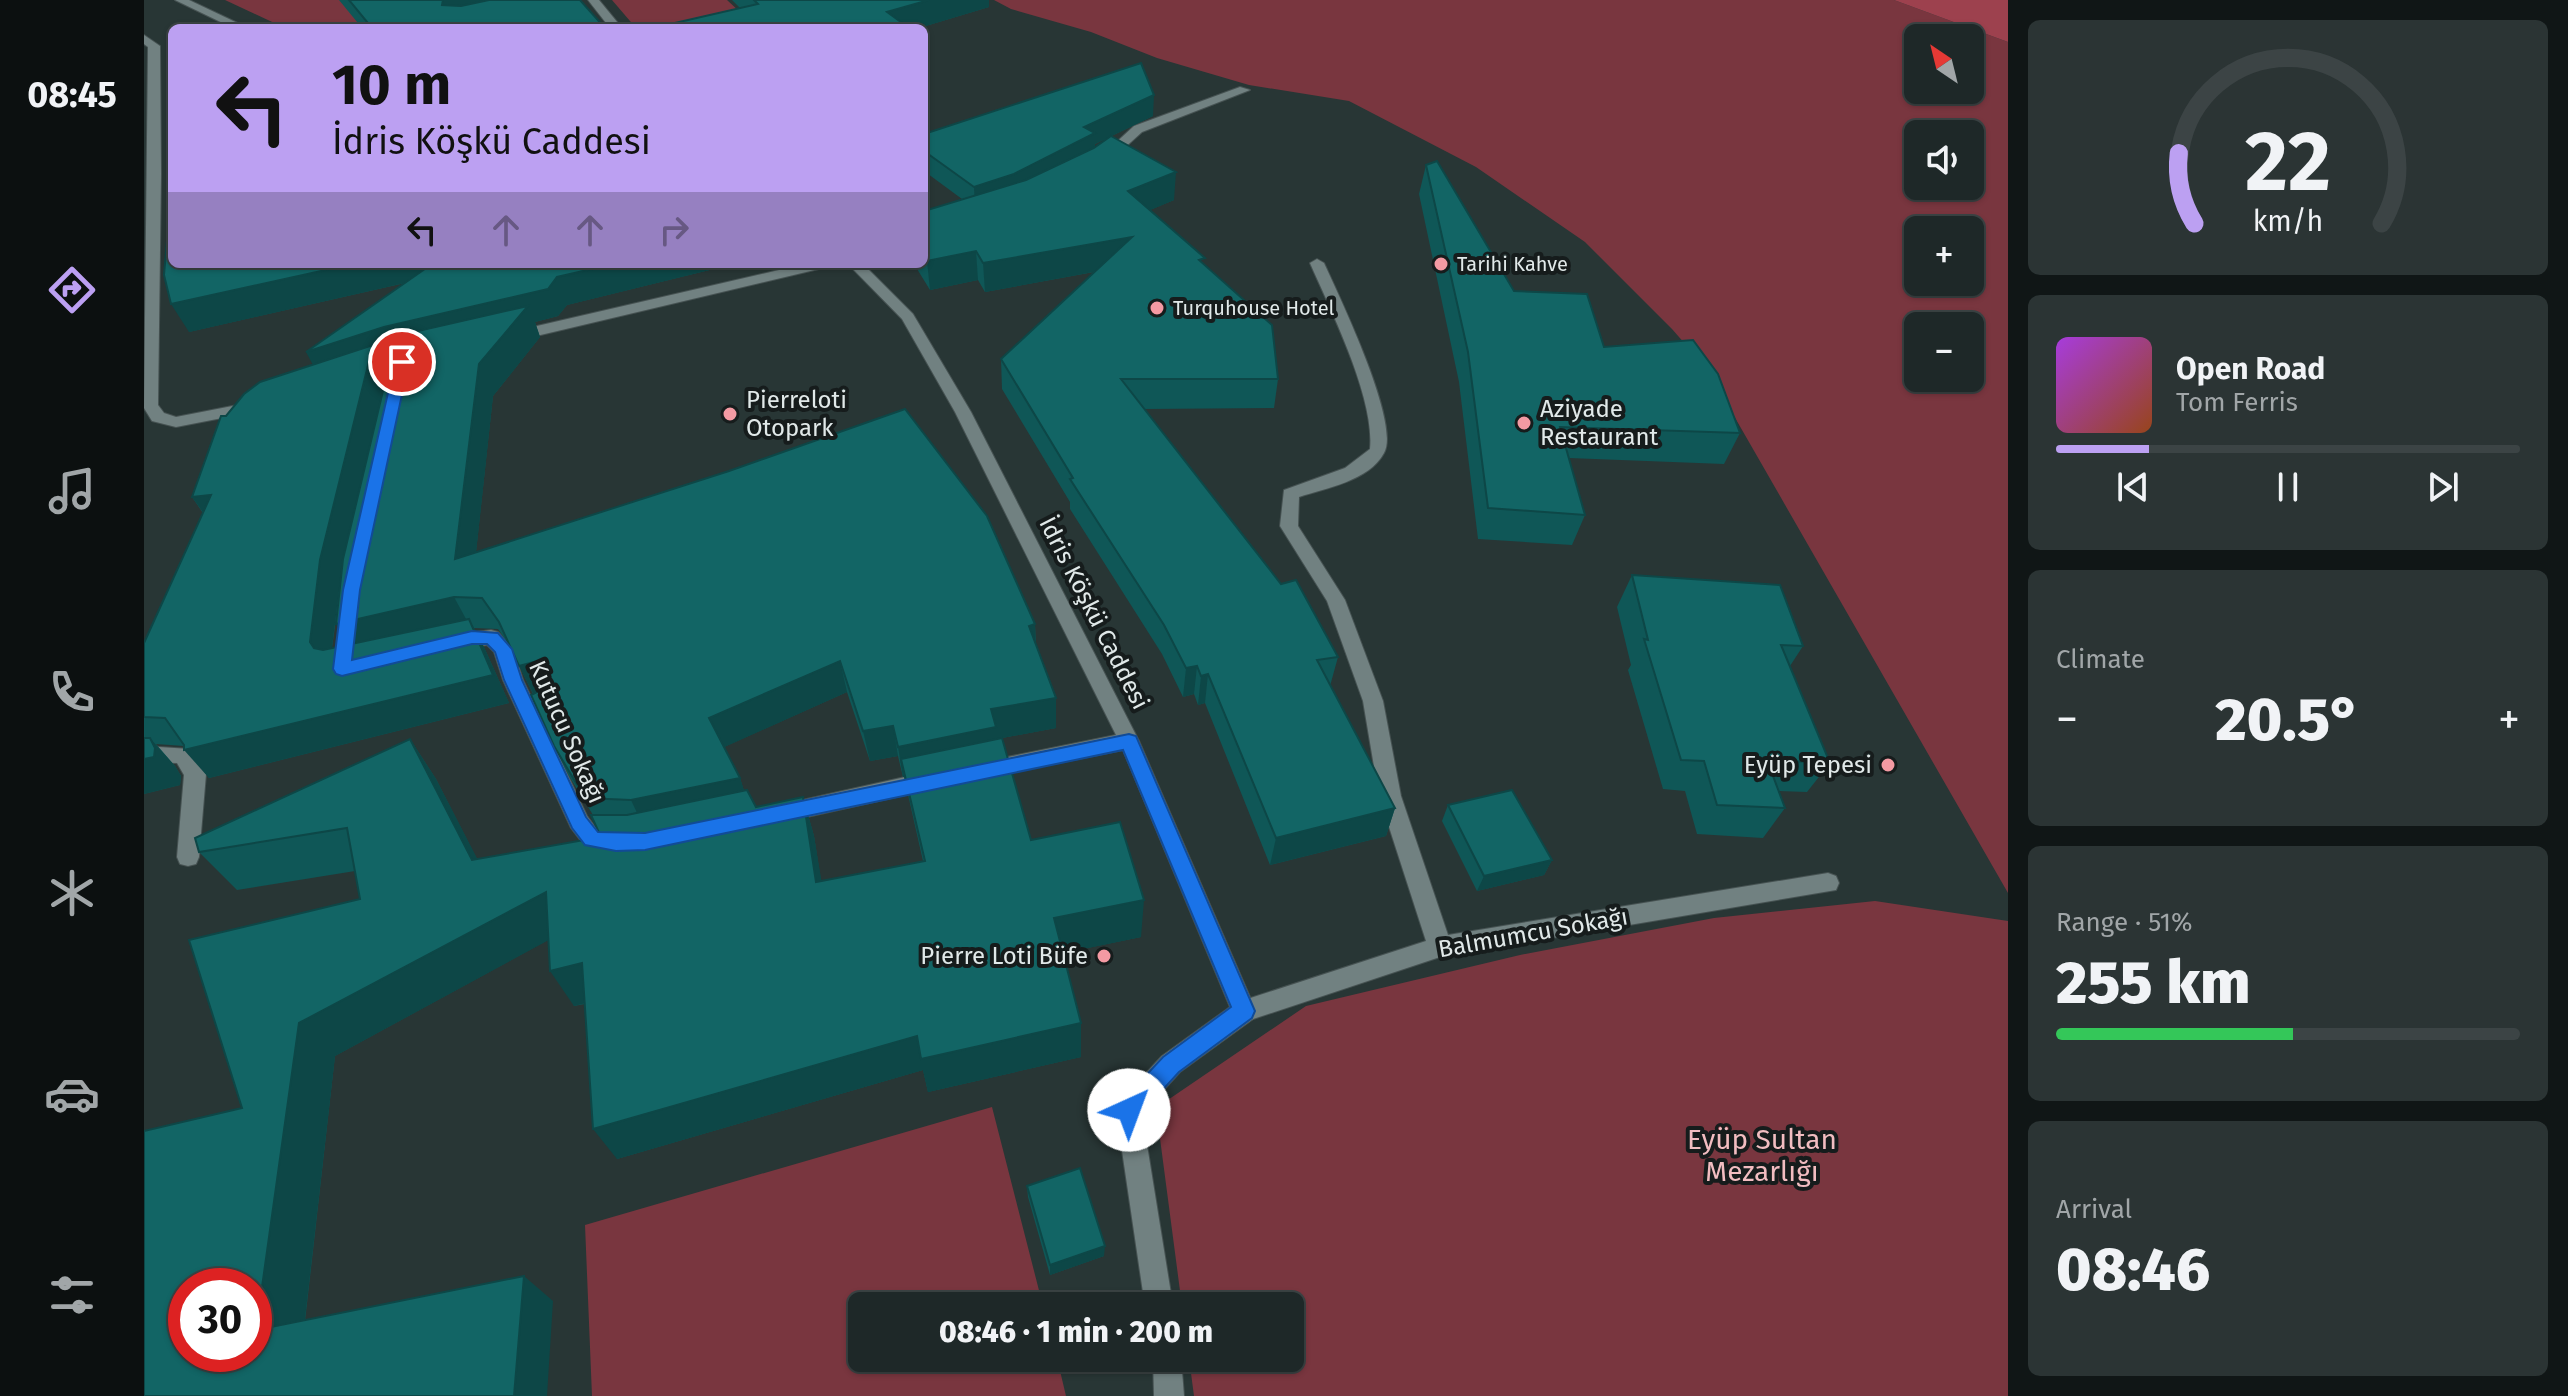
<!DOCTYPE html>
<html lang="en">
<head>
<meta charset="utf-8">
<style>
  body { margin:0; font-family:"Fira Sans",sans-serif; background:#2b3434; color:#f1f3f6; height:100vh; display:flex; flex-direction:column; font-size:30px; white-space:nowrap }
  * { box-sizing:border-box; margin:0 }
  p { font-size:26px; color:#a1a6a8 }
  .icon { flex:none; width:44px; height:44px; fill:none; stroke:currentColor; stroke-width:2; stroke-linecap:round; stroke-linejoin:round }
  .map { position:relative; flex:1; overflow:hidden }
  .side { display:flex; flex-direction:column; gap:20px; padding:20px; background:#101616; width:560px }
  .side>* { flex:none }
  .top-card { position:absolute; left:24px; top:24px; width:760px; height:244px; border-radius:12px; box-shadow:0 2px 6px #0004,0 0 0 2px #3c4445; background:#bca0f2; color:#111; overflow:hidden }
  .needle { width:52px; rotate:325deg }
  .controls { position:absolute; left:1760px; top:24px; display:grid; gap:16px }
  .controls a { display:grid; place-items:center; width:80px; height:80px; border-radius:12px; background:#1e2828; box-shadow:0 2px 6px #0004,0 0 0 2px #3c4445; font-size:40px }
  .speed { position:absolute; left:24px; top:1268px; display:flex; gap:16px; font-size:40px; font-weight:700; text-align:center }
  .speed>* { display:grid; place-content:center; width:104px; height:104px; border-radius:50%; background:#1e2828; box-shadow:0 2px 6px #0004,0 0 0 2px #3c4445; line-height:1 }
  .speed .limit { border:12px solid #d22; background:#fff; color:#111 }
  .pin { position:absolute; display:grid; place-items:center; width:68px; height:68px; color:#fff; margin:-34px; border:4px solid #fff; border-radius:50%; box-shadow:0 2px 8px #0007 }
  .me { position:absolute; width:88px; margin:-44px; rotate:43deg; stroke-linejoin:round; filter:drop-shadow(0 0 6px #0008) }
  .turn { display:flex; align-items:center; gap:28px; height:168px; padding:0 32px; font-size:36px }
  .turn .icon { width:104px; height:104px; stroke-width:2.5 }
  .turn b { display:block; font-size:56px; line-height:68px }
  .lanes { display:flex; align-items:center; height:76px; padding:0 32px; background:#0003; justify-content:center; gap:40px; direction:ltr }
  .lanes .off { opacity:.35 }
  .big { font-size:60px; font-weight:800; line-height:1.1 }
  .side .tile { flex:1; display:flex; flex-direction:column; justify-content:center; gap:12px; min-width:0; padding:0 28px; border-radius:12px; background:#2b3434 }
  .side .dial { align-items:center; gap:0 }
  .dial svg { height:208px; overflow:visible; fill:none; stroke:#3c4445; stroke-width:7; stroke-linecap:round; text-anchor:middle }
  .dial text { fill:#f1f3f6; stroke:none }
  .song { display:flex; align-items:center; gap:24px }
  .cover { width:96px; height:96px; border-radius:12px; background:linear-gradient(135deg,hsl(280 70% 55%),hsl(20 70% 35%)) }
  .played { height:8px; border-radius:4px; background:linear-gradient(90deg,#bca0f2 20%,#3c4445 20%) }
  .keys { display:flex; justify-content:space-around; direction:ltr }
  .heat { display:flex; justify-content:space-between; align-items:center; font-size:44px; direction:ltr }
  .charge { height:12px; border-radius:6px; background:linear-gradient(90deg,#34c759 51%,#3c4445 0) }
  .trip { position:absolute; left:704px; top:1292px; width:456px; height:80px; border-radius:12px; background:#1e2828; box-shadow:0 2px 6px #0004,0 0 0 2px #3c4445; font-weight:800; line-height:80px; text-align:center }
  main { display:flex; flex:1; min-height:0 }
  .menu { display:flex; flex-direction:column; width:144px; justify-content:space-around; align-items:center; background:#0c1010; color:#a1a6a8 }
  .menu .icon { width:56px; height:56px }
  .menu .current { color:#bca0f2 }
  .menu b { font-size:36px; color:#f1f3f6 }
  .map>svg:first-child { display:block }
  .green { fill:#79363f; fill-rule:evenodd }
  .forest { fill:#9d414e }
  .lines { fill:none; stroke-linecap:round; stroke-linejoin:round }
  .service-casing { stroke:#465252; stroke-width:2 }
  .minor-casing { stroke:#465252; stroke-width:2 }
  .service { fill:#718181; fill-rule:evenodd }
  .minor { fill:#718181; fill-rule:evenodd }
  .wall { fill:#0f5757; fill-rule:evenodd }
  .shaded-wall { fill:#0d4747 }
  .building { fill:#126565; stroke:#0d4747; stroke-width:2; fill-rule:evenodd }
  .route { fill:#1a73e8; stroke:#114b97; stroke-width:2 }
  .poi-dot { fill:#f49aa3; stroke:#161c1c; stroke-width:3 }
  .labels { text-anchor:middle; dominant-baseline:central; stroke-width:8; stroke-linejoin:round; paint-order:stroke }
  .far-poi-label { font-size:20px; fill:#e1e9e9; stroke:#161c1c; text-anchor:start }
  .poi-label { font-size:24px; fill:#e1e9e9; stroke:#161c1c; text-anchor:start }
  .street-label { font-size:24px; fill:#e1e9e9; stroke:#161c1c }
  .near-park-label { font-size:28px; fill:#f2bdc1; stroke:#161c1c }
</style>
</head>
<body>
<main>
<nav class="menu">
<b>08:45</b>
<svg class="icon current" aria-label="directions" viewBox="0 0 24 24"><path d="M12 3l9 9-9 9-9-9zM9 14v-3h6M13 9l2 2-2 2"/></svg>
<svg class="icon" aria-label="music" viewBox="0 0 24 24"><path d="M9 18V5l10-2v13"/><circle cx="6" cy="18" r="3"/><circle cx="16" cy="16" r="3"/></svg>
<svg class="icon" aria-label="phone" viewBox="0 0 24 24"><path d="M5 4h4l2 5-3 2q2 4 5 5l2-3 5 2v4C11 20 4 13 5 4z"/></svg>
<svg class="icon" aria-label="climate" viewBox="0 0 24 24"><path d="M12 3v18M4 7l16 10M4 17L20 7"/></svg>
<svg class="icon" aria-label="car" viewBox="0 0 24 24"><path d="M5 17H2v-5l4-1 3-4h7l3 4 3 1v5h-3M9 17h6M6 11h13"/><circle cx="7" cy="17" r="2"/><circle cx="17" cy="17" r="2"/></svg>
<svg class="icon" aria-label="filters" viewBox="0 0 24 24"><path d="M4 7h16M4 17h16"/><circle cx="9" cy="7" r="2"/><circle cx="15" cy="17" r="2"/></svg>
</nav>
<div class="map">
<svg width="1864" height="1396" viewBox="0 0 1864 1396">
  <rect width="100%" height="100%" fill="#283635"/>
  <g class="green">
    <path d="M81 0H221L244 28H141Z"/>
    <path d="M468 0H583L613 28H492Z"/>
    <path d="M850 0H1750L1864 42V893L1563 369 1528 329 1441 242 1332 167 1205 101 1105 85 1013 58 947 32 867 9ZM1774 38H1826V90H1774ZM1774 134H1826V186H1774ZM1774 230H1826V282H1774ZM1774 326H1826V378H1774Z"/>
    <path d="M1731 901 1864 921V1396H1050L1045 1358H1146V1306H1038L1012 1108 1162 1006 1376 955 1570 918Z"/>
    <path d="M848 1107 899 1306H718V1358H913L922 1396H448L441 1225Z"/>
  </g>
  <path class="forest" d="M1750 0H1864V42Z"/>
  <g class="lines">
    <g class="service-casing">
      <path id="service" d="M1173 259 1180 263C1195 296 1257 424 1240 453 1225 481 1182 488 1155 497L1154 526 1201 600 1239 701 1257 796 1304 935 1684 873 1692 876 1695 883 1692 890 1296 957 1100 1022 1091 1019 1088 1011 1091 1003 1282 941 1235 796 1219 701 1183 601 1136 526 1140 490 1201 468 1226 449C1231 398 1187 311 1166 263Z"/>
    </g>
    <g class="minor-casing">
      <g id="minor">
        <path d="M31 0H45L104 28H89Z"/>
        <path d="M444 0H455L478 28H466Z"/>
        <path d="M0 35 16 46 17 174 14 405 20 413 32 417 109 402 117 407 109 412 32 427 8 421 0 408 4 47 0 44Z"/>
        <path d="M1096 87 1106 90 998 132 965 162 954 159 990 126Z"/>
        <path d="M661 264H686L679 268 367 342 359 337 367 332Z"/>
        <path d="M704 264H719L769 314 827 412 995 741 1112 1011 1109 1019 1036 1072 998 1114 1029 1306H1001L972 1110 976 1101 1018 1056 1086 1007 979 750 839 778 832 776 829 770 832 764 839 762 972 735 811 412 758 319Z"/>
        <path d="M347 630 354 632 369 649 379 680 443 816 454 831 482 836 485 843 482 850 474 852 440 845 427 828 359 680 350 652 343 645 310 649 300 642 310 635Z"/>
        <path d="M0 746 46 749 62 774 55 857 52 864 44 866 36 864 33 857 40 775 33 763 0 762Z"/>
        <path d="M788 771 795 774 799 780 795 786 788 789 636 823 628 820 625 814 628 808 636 805Z"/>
        <path d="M1009 1358H1037L1040 1396H1010Z"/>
      </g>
    </g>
    <use href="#service" class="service"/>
    <use href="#minor" class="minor"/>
  </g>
  <g class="wall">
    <path d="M195 0H436L461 28H218Z"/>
    <path d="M588 0H845V7L775 28H509L596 8Z"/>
    <path d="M1009 116 951 144V147L1030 200 1006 210 1061 265 1134 379 1130 408 1000 409 1194 657 1186 686 1251 808 1242 836 1126 865 1061 703 1054 705 1050 694 1039 697 1018 654 926 509V502L858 389 857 359 950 272 841 292 834 280 786 290 770 264H780V211L818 199 780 171V134Z"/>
    <path d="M1282 165 1370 291 1596 433 1580 464 1425 458 1441 515 1428 545 1334 539 1315 382 1275 194Z"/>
    <path d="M28 183 590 264 423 305 414 316 391 322 396 337 349 396 332 552 891 624 892 645 912 728 853 739 887 840 997 937 919 953 937 1057 784 1092 779 1070 473 1159 441 1004 430 1006 404 940 191 1056 161 1321 409 1301 0 1396 98 1108 216 899 211 871 93 890 55 852 266 739 292 779 333 859 457 837 449 815 425 776 410 746 389 694 365 645 354 629 330 628 340 647 365 703 65 778 40 746 12 744 31 766 37 776 36 785 0 794V643L59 513 48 497 82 416 169 365 261 283 45 332ZM247 357 243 373 237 360ZM197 583 192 624 205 645 188 648ZM703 692 726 761 754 756 759 777H760L779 861 677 881 670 836 659 797 612 807 600 791 596 778 580 747Z"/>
    <path d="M1488 575 1659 646 1646 666 1686 763 1663 792 1634 791 1641 808 1619 838 1553 834 1541 791 1519 789 1484 670 1487 665 1473 607Z"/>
    <path d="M1304 805 1408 860 1400 875 1333 891 1298 821Z"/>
    <path d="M883 1186 960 1256 906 1275 884 1197Z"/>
  </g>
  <g class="shaded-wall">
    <path d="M299 0H411L308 24 298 5Z"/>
    <path d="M785 0H845V7L775 28H745L743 12Z"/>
    <path d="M1010 95 1009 116 951 144V155L831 209 830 187 940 127Z"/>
    <path d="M1032 172 1030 200 983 220 984 191Z"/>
    <path d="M988 237 987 265 841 292 839 263Z"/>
    <path d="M832 251 834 280 786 290 783 261Z"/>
    <path d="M209 264H334L335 266 45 332 27 304Z"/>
    <path d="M470 264H590L423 305 414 316 391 322 396 337 349 396 328 590 311 559 253 355 237 360 244 374 195 590 185 671 166 642 177 380 162 352 240 327 413 277Z"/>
    <path d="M67 495 69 526 48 497Z"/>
    <path d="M310 597 327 628 212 655 192 624Z"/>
    <path d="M325 619 340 647 365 703 65 778 40 750Z"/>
    <path d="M891 624 892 655 885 626Z"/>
    <path d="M696 661 703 692 576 749 565 718Z"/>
    <path d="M390 662 405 693 391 697 375 666Z"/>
    <path d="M1053 666 1050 694 1039 697 1042 668Z"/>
    <path d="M1064 674 1061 703 1054 705 1057 676Z"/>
    <path d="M912 698V728L853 739 757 759 760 777H759L754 747 847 709Z"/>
    <path d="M749 726 754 756 726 761 719 731Z"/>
    <path d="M6 738 31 766 37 776 36 785 0 794V759Z"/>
    <path d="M266 739 292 779 353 897 328 860Z"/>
    <path d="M596 778 606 808 501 830 487 800Z"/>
    <path d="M659 797 670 836 684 920 672 882Z"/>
    <path d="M1251 808 1242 836 1126 865 1132 838Z"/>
    <path d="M1408 860 1400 875 1333 891 1340 876Z"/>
    <path d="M402 892 425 929 191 1056 157 1353 112 1330 155 1023Z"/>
    <path d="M1000 900 997 937 911 955 910 918Z"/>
    <path d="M438 963 461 998 430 1006 406 971Z"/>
    <path d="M937 1023V1057L784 1092 779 1070 473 1159 449 1129 773 1036Z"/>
    <path d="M961 1246 960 1256 906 1275V1265Z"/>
    <path d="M380 1276 409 1301 403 1396H370Z"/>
  </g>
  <g class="building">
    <path d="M205 0H299L298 5 317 6 345 0H436L461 28H228Z"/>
    <path d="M610 0H785L743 12 765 28H509L614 4Z"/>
    <path d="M106 23 117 28H84Z"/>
    <path d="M997 63 1010 95 940 127 951 133 870 174 830 187 780 151V134Z"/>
    <path d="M967 136 1032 172 984 191 1061 258 1055 260 1128 325 1134 379H977L1137 584 1152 580 1194 657 1173 660 1251 808 1132 838 1064 674 1057 676 1053 666 1042 668 1020 625 926 479 929 478 857 359 988 237 839 263 832 251 783 261 780 256V211L882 180 950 148Z"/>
    <path d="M1293 161 1370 291 1443 294 1460 347 1549 340 1574 374 1596 433 1416 427 1441 515 1344 508 1324 352 1282 165Z"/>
    <path d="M28 183V264H209L27 304 20 275Z"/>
    <path d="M288 264H470L413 277 404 289 240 327 162 352Z"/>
    <path d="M384 306 335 364 311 559 585 471 761 409 843 516 891 624 885 626 912 698 847 709 852 727 754 747 749 726 719 731 696 661 565 718 596 778 487 800 441 798 410 746 387 695 399 689 390 662 375 666 355 622 338 598 310 597 192 624 199 559 252 336Z"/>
    <path d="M229 345 176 560 166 642 170 648 179 650 325 619 349 675 40 750V745L21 718 0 717V643L67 495 48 497 77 416H82L100 394 116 382Z"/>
    <path d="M1488 575 1636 585 1659 646 1637 645 1686 763 1623 760 1641 808 1573 805 1560 761 1537 760 1500 639 1504 640Z"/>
    <path d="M0 738H6L11 748 10 757 0 759Z"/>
    <path d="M858 738 887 840 976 822 1000 900 910 918 937 1023 777 1059 773 1036 449 1129 438 963 406 971 402 892 155 1023 112 1330 380 1276 370 1396H0V1131L98 1108 45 940 216 899 203 828 55 852 51 838 266 739 328 860 457 837 447 815H483L603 790 612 807 659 797 672 882 781 861 757 759ZM42 1286H110V1354H42Z"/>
    <path d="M1368 790 1408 860 1340 876 1304 805Z"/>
    <path d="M936 1168 961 1246 906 1265 883 1186Z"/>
  </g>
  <path class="route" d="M258 358 265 362 216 590 208 660 328 631 354 633 368 649 378 680 442 817 454 832 501 833 985 734 992 736 1111 1011 1108 1018 1035 1072 993 1118 985 1122 977 1118 973 1110 977 1102 1019 1057 1087 1007 979 750 501 850 472 851 441 845 428 828 360 680 351 652 343 644H328L198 676 192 674 189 669 199 590 251 362Z"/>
  <g class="poi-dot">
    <circle cx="1297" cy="264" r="8"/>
    <circle cx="1013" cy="308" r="8"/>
    <circle cx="586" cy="414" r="8"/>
    <circle cx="1380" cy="423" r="8"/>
    <circle cx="1744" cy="765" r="8"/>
    <circle cx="960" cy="956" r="8"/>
  </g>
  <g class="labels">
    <g class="far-poi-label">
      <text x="1313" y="264">Tarihi Kahve</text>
      <text x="1029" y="308">Turquhouse Hotel</text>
    </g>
    <g class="poi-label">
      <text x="602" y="400">Pierreloti<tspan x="602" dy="28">Otopark</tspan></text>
      <text x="1396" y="409">Aziyade<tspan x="1396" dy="28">Restaurant</tspan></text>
      <text x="1728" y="765" text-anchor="end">Eyüp Tepesi</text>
      <text x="944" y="956" text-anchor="end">Pierre Loti Büfe</text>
    </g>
    <g class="street-label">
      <text transform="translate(950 613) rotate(63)">İdris Köşkü Caddesi</text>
      <text transform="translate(423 732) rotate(66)">Kutucu Sokağı</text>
      <text transform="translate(1389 933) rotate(-10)">Balmumcu Sokağı</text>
    </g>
    <g class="near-park-label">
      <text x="1618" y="1139">Eyüp Sultan<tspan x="1618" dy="32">Mezarlığı</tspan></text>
    </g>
  </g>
</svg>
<div class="controls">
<a><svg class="needle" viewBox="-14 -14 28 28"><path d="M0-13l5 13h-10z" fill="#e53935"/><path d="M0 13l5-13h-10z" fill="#a1a6a8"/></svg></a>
<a><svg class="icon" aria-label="sound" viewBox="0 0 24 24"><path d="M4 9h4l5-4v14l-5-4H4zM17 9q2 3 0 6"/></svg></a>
<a>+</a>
<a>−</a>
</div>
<div class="speed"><div class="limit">30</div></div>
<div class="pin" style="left:258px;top:362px;background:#d93025"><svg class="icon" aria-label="arrive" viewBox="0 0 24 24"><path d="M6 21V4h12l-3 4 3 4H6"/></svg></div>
<svg class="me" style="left:985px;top:1110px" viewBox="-20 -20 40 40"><circle r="19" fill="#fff"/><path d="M0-13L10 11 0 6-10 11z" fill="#1a73e8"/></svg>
<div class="trip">08:46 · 1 min · 200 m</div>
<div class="top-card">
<div class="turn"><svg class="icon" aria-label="left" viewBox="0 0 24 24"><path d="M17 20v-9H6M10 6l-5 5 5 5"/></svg><div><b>10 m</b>İdris Köşkü Caddesi</div></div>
<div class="lanes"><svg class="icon" aria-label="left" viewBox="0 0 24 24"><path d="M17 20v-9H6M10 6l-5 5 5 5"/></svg><svg class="icon off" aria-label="ahead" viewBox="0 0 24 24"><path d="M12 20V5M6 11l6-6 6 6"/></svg><svg class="icon off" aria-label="ahead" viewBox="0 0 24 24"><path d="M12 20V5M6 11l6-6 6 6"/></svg><svg class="icon off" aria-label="right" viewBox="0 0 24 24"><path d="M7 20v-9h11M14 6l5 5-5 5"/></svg></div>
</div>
</div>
<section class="side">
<div class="tile dial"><svg viewBox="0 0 100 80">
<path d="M14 69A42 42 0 1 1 86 69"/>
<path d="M14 69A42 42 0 0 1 8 42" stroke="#bca0f2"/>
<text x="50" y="56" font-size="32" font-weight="700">22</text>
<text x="50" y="72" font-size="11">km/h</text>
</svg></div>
<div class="tile">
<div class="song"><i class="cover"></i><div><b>Open Road</b><p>Tom Ferris</p></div></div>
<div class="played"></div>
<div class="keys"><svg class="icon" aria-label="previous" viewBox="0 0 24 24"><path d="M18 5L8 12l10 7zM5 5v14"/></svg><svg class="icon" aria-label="pause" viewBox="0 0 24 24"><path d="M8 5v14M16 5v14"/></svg><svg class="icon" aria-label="next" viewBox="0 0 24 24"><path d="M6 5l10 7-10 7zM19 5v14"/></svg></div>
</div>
<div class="tile"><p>Climate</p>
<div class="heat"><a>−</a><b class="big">20.5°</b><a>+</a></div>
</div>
<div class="tile"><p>Range · 51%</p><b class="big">255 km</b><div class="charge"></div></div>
<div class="tile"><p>Arrival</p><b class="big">08:46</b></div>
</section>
</main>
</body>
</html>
